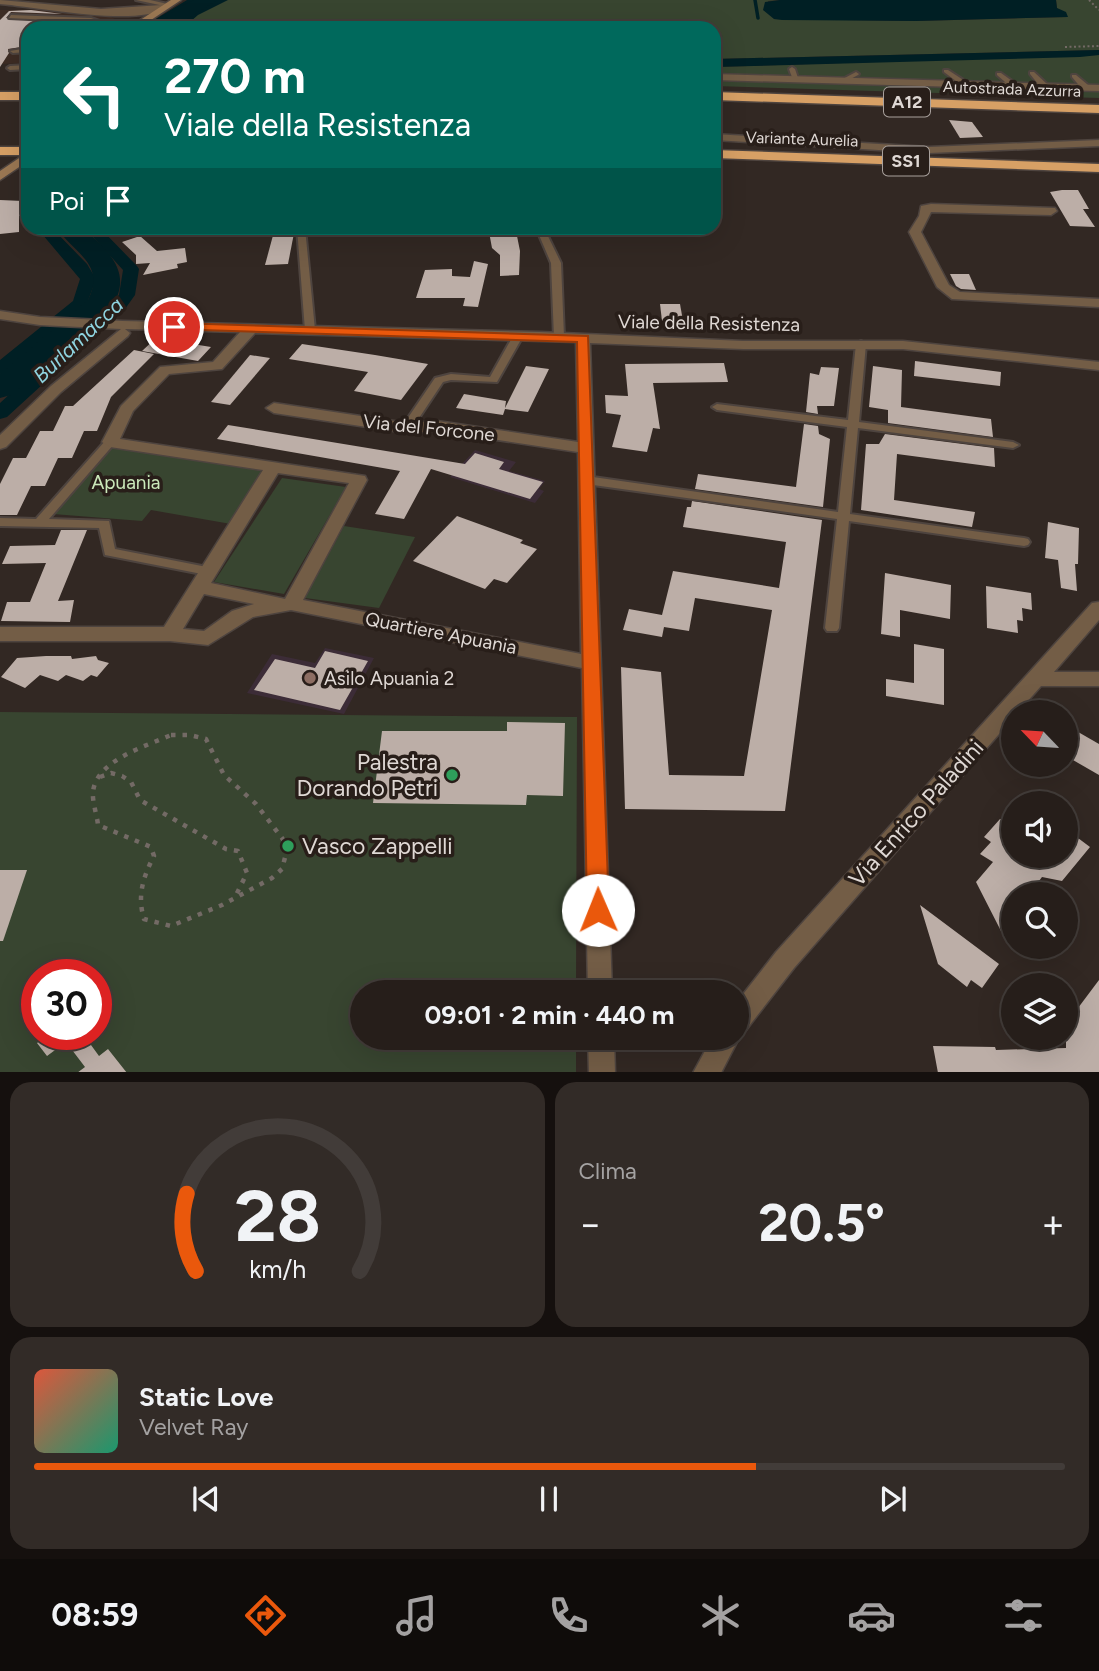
<!DOCTYPE html>
<html lang="it">
<head>
<meta charset="utf-8">
<style>
  body { margin:0; font-family:Figtree,sans-serif; background:#322b27; color:#f1f3f6; height:100vh; display:flex; flex-direction:column; font-size:26px; white-space:nowrap }
  * { box-sizing:border-box; margin:0 }
  p { font-size:23px; color:#a4a2a2 }
  .icon { flex:none; width:38px; height:38px; fill:none; stroke:currentColor; stroke-width:2; stroke-linecap:round; stroke-linejoin:round }
  .map { position:relative; height:1072px; overflow:hidden }
  .details { display:flex; flex-direction:column; gap:10px; padding:10px; background:#15100e; flex:1 }
  .details>* { flex:none }
  .top-card { position:absolute; left:21px; top:21px; width:700px; height:214px; border-radius:21px; box-shadow:0 7px 28px #0002,0 0 0 2px #423c39; background:#00695c; color:#fff; overflow:hidden }
  .needle { width:46px; rotate:295deg }
  .fabs { position:absolute; left:1001px; top:700px; display:grid; gap:14px }
  .fabs a { display:grid; place-items:center; width:77px; height:77px; border-radius:50%; background:#261e1a; box-shadow:0 7px 28px #0002,0 0 0 2px #423c39; font-size:35px }
  .speed { position:absolute; left:21px; top:959px; display:flex; gap:14px; font-size:35px; font-weight:700; text-align:center }
  .speed>* { display:grid; place-content:center; width:91px; height:91px; border-radius:50%; background:#261e1a; box-shadow:0 7px 28px #0002,0 0 0 2px #423c39; line-height:1 }
  .speed .limit { border:10px solid #d22; background:#fff; color:#111 }
  .pin { position:absolute; display:grid; place-items:center; width:60px; height:60px; color:#fff; margin:-30px; border:4px solid #fff; border-radius:50%; box-shadow:0 2px 7px #0007 }
  .me { position:absolute; width:77px; margin:-38px; rotate:359deg; stroke-linejoin:round; filter:drop-shadow(0 0 5px #0008) }
  .turn { display:flex; align-items:center; gap:24px; height:147px; padding:0 28px; font-size:32px }
  .turn .icon { width:91px; height:91px; stroke-width:2.5 }
  .turn b { display:block; font-size:49px; line-height:60px }
  .then { display:flex; align-items:center; height:66px; padding:0 28px; background:#0003; gap:14px; font-size:26px }
  .big { font-size:52px; font-weight:700; line-height:1.1 }
  .details .widget { flex:1; display:flex; flex-direction:column; justify-content:center; gap:10px; min-width:0; padding:0 24px; border-radius:21px; background:#322b27 }
  .details .dial { align-items:center; gap:0 }
  .dial svg { height:182px; overflow:visible; fill:none; stroke:#423c39; stroke-width:7; stroke-linecap:round; text-anchor:middle }
  .dial text { fill:#f1f3f6; stroke:none }
  .song { display:flex; align-items:center; gap:21px }
  .cover { width:84px; height:84px; border-radius:10px; background:linear-gradient(135deg,hsl(10 70% 55%),hsl(160 70% 35%)) }
  .played { height:7px; border-radius:4px; background:linear-gradient(90deg,#ea580c 70%,#423c39 70%) }
  .keys { display:flex; justify-content:space-around; direction:ltr }
  .heat { display:flex; justify-content:space-between; align-items:center; font-size:38px; direction:ltr }
  .details .tiles { flex:1; display:grid; gap:10px; grid-template-columns:1fr 1fr }
  .widget:last-child { grid-column:span 2 }
  .trip { position:absolute; left:350px; top:980px; width:399px; height:70px; border-radius:35px; background:#261e1a; box-shadow:0 7px 28px #0002,0 0 0 2px #423c39; font-weight:700; line-height:70px; text-align:center }
  .tabs { display:flex; height:112px; justify-content:space-around; align-items:center; background:#0f0c0a; color:#a4a2a2 }
  .tabs .icon { width:49px; height:49px }
  .tabs .active { color:#ea580c }
  .tabs b { font-size:32px; color:#f1f3f6 }
  .map>svg:first-child { display:block }
  .built { fill:#3d2c24 }
  .education { fill:#3c2c37 }
  .green { fill:#384530; fill-rule:evenodd }
  .water { fill:#001f24 }
  .lines { fill:none; stroke-linecap:round; stroke-linejoin:round }
  .stream { stroke:#001f24; stroke-width:3.5 }
  .canal { fill:#001f24; fill-rule:evenodd }
  .river { fill:#001f24; fill-rule:evenodd }
  .building { fill:#bcaea7 }
  .lane-casing { stroke:#4e443f; stroke-width:4 }
  .street-casing { stroke:#4e443f; stroke-width:3 }
  .secondary-casing { stroke:#4e443f; stroke-width:3 }
  .highway-casing { stroke:#4e443f; stroke-width:3 }
  .path-far1 { stroke:#736a65; stroke-width:2; stroke-dasharray:2 2.5; stroke-linecap:butt }
  .path { stroke:#736a65; stroke-width:4.5; stroke-dasharray:4.5 7; stroke-linecap:butt }
  .lane { fill:#735d46; fill-rule:evenodd }
  .street { fill:#735d46; fill-rule:evenodd }
  .secondary { fill:#9b7853; fill-rule:evenodd }
  .highway { fill:#d7a065; fill-rule:evenodd }
  .route { fill:#ea580c; stroke:#983908; stroke-width:2 }
  .education-dot { fill:#8d6e63; stroke:#281e19; stroke-width:2.5 }
  .leisure-dot { fill:#2e9e5b; stroke:#281e19; stroke-width:2.5 }
  .labels { text-anchor:middle; dominant-baseline:central; stroke-width:7; stroke-linejoin:round; paint-order:stroke }
  .far-street-label { font-size:16px; fill:#dfd8d4; stroke:#281e19 }
  .shield { fill:#281e19; stroke:#a8a09c; stroke-width:2 }
  .shield-label { font-size:18px; font-weight:bold; fill:#dfd8d4 }
  .street-label { font-size:19px; fill:#dfd8d4; stroke:#281e19 }
  .park-label { font-size:19px; fill:#cbe9ba; stroke:#281e19 }
  .poi-label { font-size:19px; fill:#dfd8d4; stroke:#281e19; text-anchor:start }
  .water-label { font-size:21px; font-style:italic; fill:#8fd3df; stroke:#281e19 }
  .near-poi-label { font-size:23px; fill:#dfd8d4; stroke:#281e19; text-anchor:end }
  .near-street-label { font-size:23px; fill:#dfd8d4; stroke:#281e19 }
</style>
</head>
<body>
<div class="map">
<svg width="1099" height="1073" viewBox="0 0 1099 1073">
  <rect width="100%" height="100%" fill="#322823"/>
  <path class="built" d="M0 10H57L107 15 117 20 124 28H28V63L0 64Z"/>
  <g class="education">
    <path d="M475 450 516 462 509 471 545 481 539 489 544 491 535 503 450 477Z"/>
    <path d="M325 648 374 658 344 714 247 693 272 654 315 663Z"/>
  </g>
  <g class="green">
    <path d="M223 0H780L768 1 774 19 916 21 1067 17 1057 8 1056 0H1099V50L714 59V28H176L194 13Z"/>
    <path d="M1099 55V98L714 86V67Z"/>
    <path d="M110 442 273 468 231 524 151 510 142 521 53 514Z"/>
    <path d="M282 478 346 487 284 594 214 582Z"/>
    <path d="M344 526 415 537 379 608 305 598Z"/>
    <path d="M0 712 577 717 576 992H362V1038H576V1072H0ZM37 975H96V1034H37Z"/>
  </g>
  <g class="water">
    <path d="M780 0H1056L1057 8 1066 12 1068 17 916 21 782 20 774 19 763 10 765 2Z"/>
    <path d="M1099 50V55L1080 57 714 67V59Z"/>
  </g>
  <g class="lines">
    <path class="stream" d="M755 0 758 18"/>
    <g class="canal">
      <path d="M187 0H199L155 28H141Z"/>
      <path d="M214 0H228L198 15 183 28H170L190 11Z"/>
      <path d="M37 228H52L87 264 96 279 86 306 6 373 0 374V360L73 301 80 279Z"/>
      <path d="M85 228H100L137 266 139 269 135 295 125 309 7 417 0 419V403L119 295 123 270Z"/>
    </g>
    <g class="river">
      <path d="M194 0H217L174 28H154L179 7Z"/>
      <path d="M57 228H83C109 252 135 273 110 310L11 395 0 398V374L88 300C106 263 74 254 57 228Z"/>
    </g>
  </g>
  <g class="building">
    <path d="M31 10 62 14 11 12 6 18 72 24 68 26 28 24V46L8 49 9 53 0 67V20L9 11Z"/>
    <path d="M949 120 972 122 983 137 960 138Z"/>
    <path d="M1062 190H1078L1089 209H1083L1095 227 1070 226 1050 192Z"/>
    <path d="M0 200 23 201 25 215 19 216V232L0 234Z"/>
    <path d="M275 228H295L288 264 265 265Z"/>
    <path d="M516 231 520 251 519 275 500 276V255L492 248 489 232Z"/>
    <path d="M140 236 157 251 185 248 187 262 177 264 178 268 143 275 150 263 136 264V255L122 242Z"/>
    <path d="M474 261 488 264 478 307 463 306 465 298H416L425 270 452 269V276L470 277Z"/>
    <path d="M950 274H969L976 290 961 289 956 286Z"/>
    <path d="M660 304H680L683 321H662Z"/>
    <path d="M156 338 162 339 211 347 198 361 142 351Z"/>
    <path d="M302 344 375 355 428 364 401 400 354 391 368 372 289 359Z"/>
    <path d="M134 350 154 354 111 397 97 431H84L72 458H58L45 486H31L17 515H0V484L13 458H26L40 431H53L65 406H73Z"/>
    <path d="M250 355 270 358 230 405 211 402Z"/>
    <path d="M915 361 1001 372 1000 386 914 376Z"/>
    <path d="M724 363 728 382 653 383 660 429 653 428 647 452 612 447 621 415 606 413 605 395 628 396 625 364Z"/>
    <path d="M526 366 549 369 528 412 505 409 503 415 456 408 464 394 506 401 505 408Z"/>
    <path d="M873 366 902 370 901 407 991 419 993 437 888 423V410L869 407Z"/>
    <path d="M821 367 839 368 834 406H817L818 414 806 412 810 373 819 375Z"/>
    <path d="M804 424 818 426 819 434 830 439 823 507 695 489 698 474 796 487Z"/>
    <path d="M228 425 465 464 475 453 504 462 499 469 543 482 530 499 431 469 404 519 375 514 400 471 217 439Z"/>
    <path d="M885 434 994 448 995 467 897 454 894 500 975 512 972 527 861 510 866 444H879Z"/>
    <path d="M692 501 822 520 785 811 625 809 621 667 661 672 669 775 744 776 772 610 695 598 689 631 664 627 662 637 623 630 629 609 662 615 673 571 779 588 786 542 683 527 687 507H691Z"/>
    <path d="M457 516 523 540 520 543 537 549 507 583 494 579 485 589 413 561Z"/>
    <path d="M1048 522 1079 528 1078 564H1075L1077 591 1061 588 1058 560 1045 558Z"/>
    <path d="M61 530H87L58 601 74 600 70 622 1 621 7 602H30L46 563 2 564 10 546 55 545Z"/>
    <path d="M885 573 951 585 950 619 900 610V637L881 634Z"/>
    <path d="M986 586 1031 593 1032 610 1022 608 1023 621 1017 620 1018 633 987 628Z"/>
    <path d="M914 644 944 649V705L886 696V679L914 683Z"/>
    <path d="M325 651 368 661 340 710 254 690 275 659 315 668Z"/>
    <path d="M46 656H71L72 659 96 656 98 660 109 663 97 677 91 675 83 681 66 675 58 681 40 675 25 688 1 677 17 658Z"/>
    <path d="M507 722 565 723 563 796 527 795 526 805 373 803 382 731H507Z"/>
    <path d="M1066 725 1099 744V775L1066 756Z"/>
    <path d="M1000 819H1013V856H1066V829L1090 847 1062 881 1042 877 1029 894H1013V915L1001 931 976 882 993 862 980 854 991 842 984 837Z"/>
    <path d="M0 870H27L3 941H0Z"/>
    <path d="M920 905 999 964 982 988 971 980 967 987 938 964Z"/>
    <path d="M1099 980V1073H938L933 1046 995 1047 996 1050 1066 1048V1024Z"/>
    <path d="M49 1034H83L99 1056 108 1049 127 1073H77L85 1067 66 1042 47 1056 37 1043Z"/>
  </g>
  <g class="lines">
    <g class="lane-casing">
      <g id="lane">
        <path d="M136 0H150L172 5 169 7Z"/>
        <path d="M11 15 91 18 105 23 107 28H101L100 25 90 22 9 18Z"/>
        <path d="M28 48V52L13 53 10 51Z"/>
        <path d="M28 65V69L10 70 7 68 10 66Z"/>
        <path d="M792 67 795 69 799 81 793 80 789 69Z"/>
        <path d="M944 70H948L971 85 964 87 944 72Z"/>
        <path d="M856 72 859 74 858 75 845 82 839 81Z"/>
        <path d="M1030 72H1034L1048 85V89H1042L1030 74Z"/>
        <path d="M997 73H1001L1019 86 1012 88 997 75Z"/>
        <path d="M1072 75H1076L1088 85V89H1082L1072 77Z"/>
        <path d="M297 228H305L315 330 310 333 305 330Z"/>
        <path d="M536 228H544L561 263 564 337 559 340 554 337 551 263Z"/>
        <path d="M518 333 523 336 497 382 451 380 443 382 411 430H403L401 428 435 378 451 374 490 377 513 336Z"/>
        <path d="M861 341 866 344 859 422 1013 442 1019 445 1013 448 858 428 850 514 1024 538 1028 539 1030 542 1028 545 1024 546 849 521 839 628 837 631H827L825 628 837 519 586 484 580 480 586 476 838 512 847 427 717 410 712 407 717 404 848 420 856 344Z"/>
        <path d="M110 439 116 442 114 444 49 519 109 521 115 549 207 567 211 568 213 571 211 574 207 575 105 555 99 528 0 526V518L36 519 106 440Z"/>
      </g>
    </g>
    <g class="street-casing">
      <g id="street">
        <path d="M0 0 101 9 162 5 166 8C136 27 38 7 0 4Z"/>
        <path d="M714 74 1099 85V91L714 80Z"/>
        <path d="M714 134 929 147 1099 140V146L929 153 714 140Z"/>
        <path d="M931 204 1055 208 1057 211 1051 215 931 212 921 232 949 285 960 292 1099 299V307L952 299 937 287 909 232 919 216 921 206Z"/>
        <path d="M0 311 40 317 123 321 540 332 743 341H903L1099 362V370L903 349H743L590 343 612 992H588L582 668 291 610 253 617 208 645 170 641H0V627H164L263 470 110 447 102 442 121 406 160 367 213 362 240 332 125 329 130 333 128 336 61 392 6 447 0 449V435L51 386 121 329 40 325 0 319ZM255 333 576 342 578 442 437 421 407 423 274 403 266 408 274 413 407 433 437 431 578 452 581 654 303 600 367 480 365 476 120 439 133 411 169 374 222 369ZM278 473 349 483 285 599 211 583ZM204 594 254 604 232 611 204 631 183 629Z"/>
        <path d="M1099 602V620L1054 672H1099V686H1041L1018 712H1013V718L794 968 746 1030 737 1034 739 1038 721 1073H693L712 1038H737V1002L776 952 1092 603Z"/>
        <path d="M588 1038H614L615 1073H589Z"/>
      </g>
    </g>
    <g class="secondary-casing">
      <g id="secondary">
        <path d="M171 0H181L139 28H128Z"/>
        <path d="M28 152V161L0 180V171Z"/>
      </g>
    </g>
    <g class="highway-casing">
      <g id="highway">
        <rect x="0" y="92" width="28" height="8"/>
        <path d="M714 92 1099 105V113L714 100Z"/>
        <rect x="0" y="147" width="28" height="8"/>
        <path d="M714 150 1099 164V172L714 158Z"/>
      </g>
    </g>
    <g class="path-far1">
      <path d="M1089 0 1099 10"/>
      <path d="M1065 47 1099 46"/>
    </g>
    <g class="path">
      <path d="M171 735H190L206 739 224 775 256 804 288 846 282 869 272 878 222 905 171 926 144 919C137 896 143 877 154 856L151 847 98 825C97 815 92 801 93 792 96 760 147 746 171 735Z"/>
      <path d="M100 777 111 773 122 776 131 782 140 800 226 849 238 851 247 873 236 895"/>
    </g>
    <use href="#lane" class="lane"/>
    <use href="#street" class="street"/>
    <use href="#secondary" class="secondary"/>
    <use href="#highway" class="highway"/>
  </g>
  <path class="route" d="M174 323 588 336 609 910 606 917 598 919 590 917 587 910 577 342 169 329 167 327Z"/>
  <circle class="education-dot" cx="310" cy="678" r="7"/>
  <g class="leisure-dot">
    <circle cx="452" cy="775" r="7"/>
    <circle cx="288" cy="846" r="7"/>
  </g>
  <g class="labels">
    <g class="far-street-label">
      <text transform="translate(1012 89) rotate(2)">Autostrada Azzurra</text>
      <text transform="translate(802 139) rotate(2)">Variante Aurelia</text>
    </g>
    <g class="shield">
      <rect x="884" y="87.5" width="46" height="29" rx="5"/>
      <rect x="883" y="146.5" width="46" height="29" rx="5"/>
    </g>
    <g class="shield-label">
      <text x="907" y="102">A12</text>
      <text x="906" y="161">SS1</text>
    </g>
    <g class="street-label">
      <text transform="translate(709 323) rotate(1)">Viale della Resistenza</text>
      <text transform="translate(429 428) rotate(6)">Via del Forcone</text>
      <text transform="translate(441 633) rotate(11)">Quartiere Apuania</text>
    </g>
    <g class="park-label">
      <text x="126" y="482">Apuania</text>
    </g>
    <g class="poi-label">
      <text x="324" y="678">Asilo Apuania 2</text>
    </g>
    <g class="water-label">
      <text transform="translate(78 340) rotate(-43)">Burlamacca</text>
    </g>
    <g class="near-poi-label">
      <text x="438" y="762">Palestra<tspan x="438" dy="26">Dorando Petri</tspan></text>
      <text x="302" y="846" text-anchor="start">Vasco Zappelli</text>
    </g>
    <g class="near-street-label">
      <text transform="translate(916 813) rotate(-48)">Via Enrico Paladini</text>
    </g>
  </g>
</svg>
<div class="fabs">
<a><svg class="needle" viewBox="-14 -14 28 28"><path d="M0-13l5 13h-10z" fill="#e53935"/><path d="M0 13l5-13h-10z" fill="#a4a2a2"/></svg></a>
<a><svg class="icon" aria-label="sound" viewBox="0 0 24 24"><path d="M4 9h4l5-4v14l-5-4H4zM17 9q2 3 0 6"/></svg></a>
<a><svg class="icon" aria-label="search" viewBox="0 0 24 24"><circle cx="10" cy="10" r="6"/><path d="M15 15l6 6"/></svg></a>
<a><svg class="icon" aria-label="layers" viewBox="0 0 24 24"><path d="M12 4l9 5-9 5-9-5zM3 14l9 5 9-5"/></svg></a>
</div>
<div class="speed"><div class="limit">30</div></div>
<div class="pin" style="left:174px;top:327px;background:#d93025"><svg class="icon" aria-label="arrive" viewBox="0 0 24 24"><path d="M6 21V4h12l-3 4 3 4H6"/></svg></div>
<svg class="me" style="left:598px;top:910px" viewBox="-20 -20 40 40"><circle r="19" fill="#fff"/><path d="M0-13L10 11 0 6-10 11z" fill="#ea580c"/></svg>
<div class="trip">09:01 · 2 min · 440 m</div>
<div class="top-card">
<div class="turn"><svg class="icon" aria-label="left" viewBox="0 0 24 24"><path d="M17 20v-9H6M10 6l-5 5 5 5"/></svg><div><b>270 m</b>Viale della Resistenza</div></div>
<div class="then">Poi<svg class="icon" aria-label="arrive" viewBox="0 0 24 24"><path d="M6 21V4h12l-3 4 3 4H6"/></svg></div>
</div>
</div>
<section class="details">
<div class="tiles">
<div class="widget dial"><svg viewBox="0 0 100 80">
<path d="M14 69A42 42 0 1 1 86 69"/>
<path d="M14 69A42 42 0 0 1 10 35" stroke="#ea580c"/>
<text x="50" y="56" font-size="32" font-weight="700">28</text>
<text x="50" y="72" font-size="11">km/h</text>
</svg></div>
<div class="widget"><p>Clima</p>
<div class="heat"><a>−</a><b class="big">20.5°</b><a>+</a></div>
</div>
<div class="widget">
<div class="song"><i class="cover"></i><div><b>Static Love</b><p>Velvet Ray</p></div></div>
<div class="played"></div>
<div class="keys"><svg class="icon" aria-label="previous" viewBox="0 0 24 24"><path d="M18 5L8 12l10 7zM5 5v14"/></svg><svg class="icon" aria-label="pause" viewBox="0 0 24 24"><path d="M8 5v14M16 5v14"/></svg><svg class="icon" aria-label="next" viewBox="0 0 24 24"><path d="M6 5l10 7-10 7zM19 5v14"/></svg></div>
</div>
</div>
</section>
<nav class="tabs">
<b>08:59</b>
<svg class="icon active" aria-label="directions" viewBox="0 0 24 24"><path d="M12 3l9 9-9 9-9-9zM9 14v-3h6M13 9l2 2-2 2"/></svg>
<svg class="icon" aria-label="music" viewBox="0 0 24 24"><path d="M9 18V5l10-2v13"/><circle cx="6" cy="18" r="3"/><circle cx="16" cy="16" r="3"/></svg>
<svg class="icon" aria-label="phone" viewBox="0 0 24 24"><path d="M5 4h4l2 5-3 2q2 4 5 5l2-3 5 2v4C11 20 4 13 5 4z"/></svg>
<svg class="icon" aria-label="climate" viewBox="0 0 24 24"><path d="M12 3v18M4 7l16 10M4 17L20 7"/></svg>
<svg class="icon" aria-label="car" viewBox="0 0 24 24"><path d="M5 17H2v-5l4-1 3-4h7l3 4 3 1v5h-3M9 17h6M6 11h13"/><circle cx="7" cy="17" r="2"/><circle cx="17" cy="17" r="2"/></svg>
<svg class="icon" aria-label="filters" viewBox="0 0 24 24"><path d="M4 7h16M4 17h16"/><circle cx="9" cy="7" r="2"/><circle cx="15" cy="17" r="2"/></svg>
</nav>
</body>
</html>
